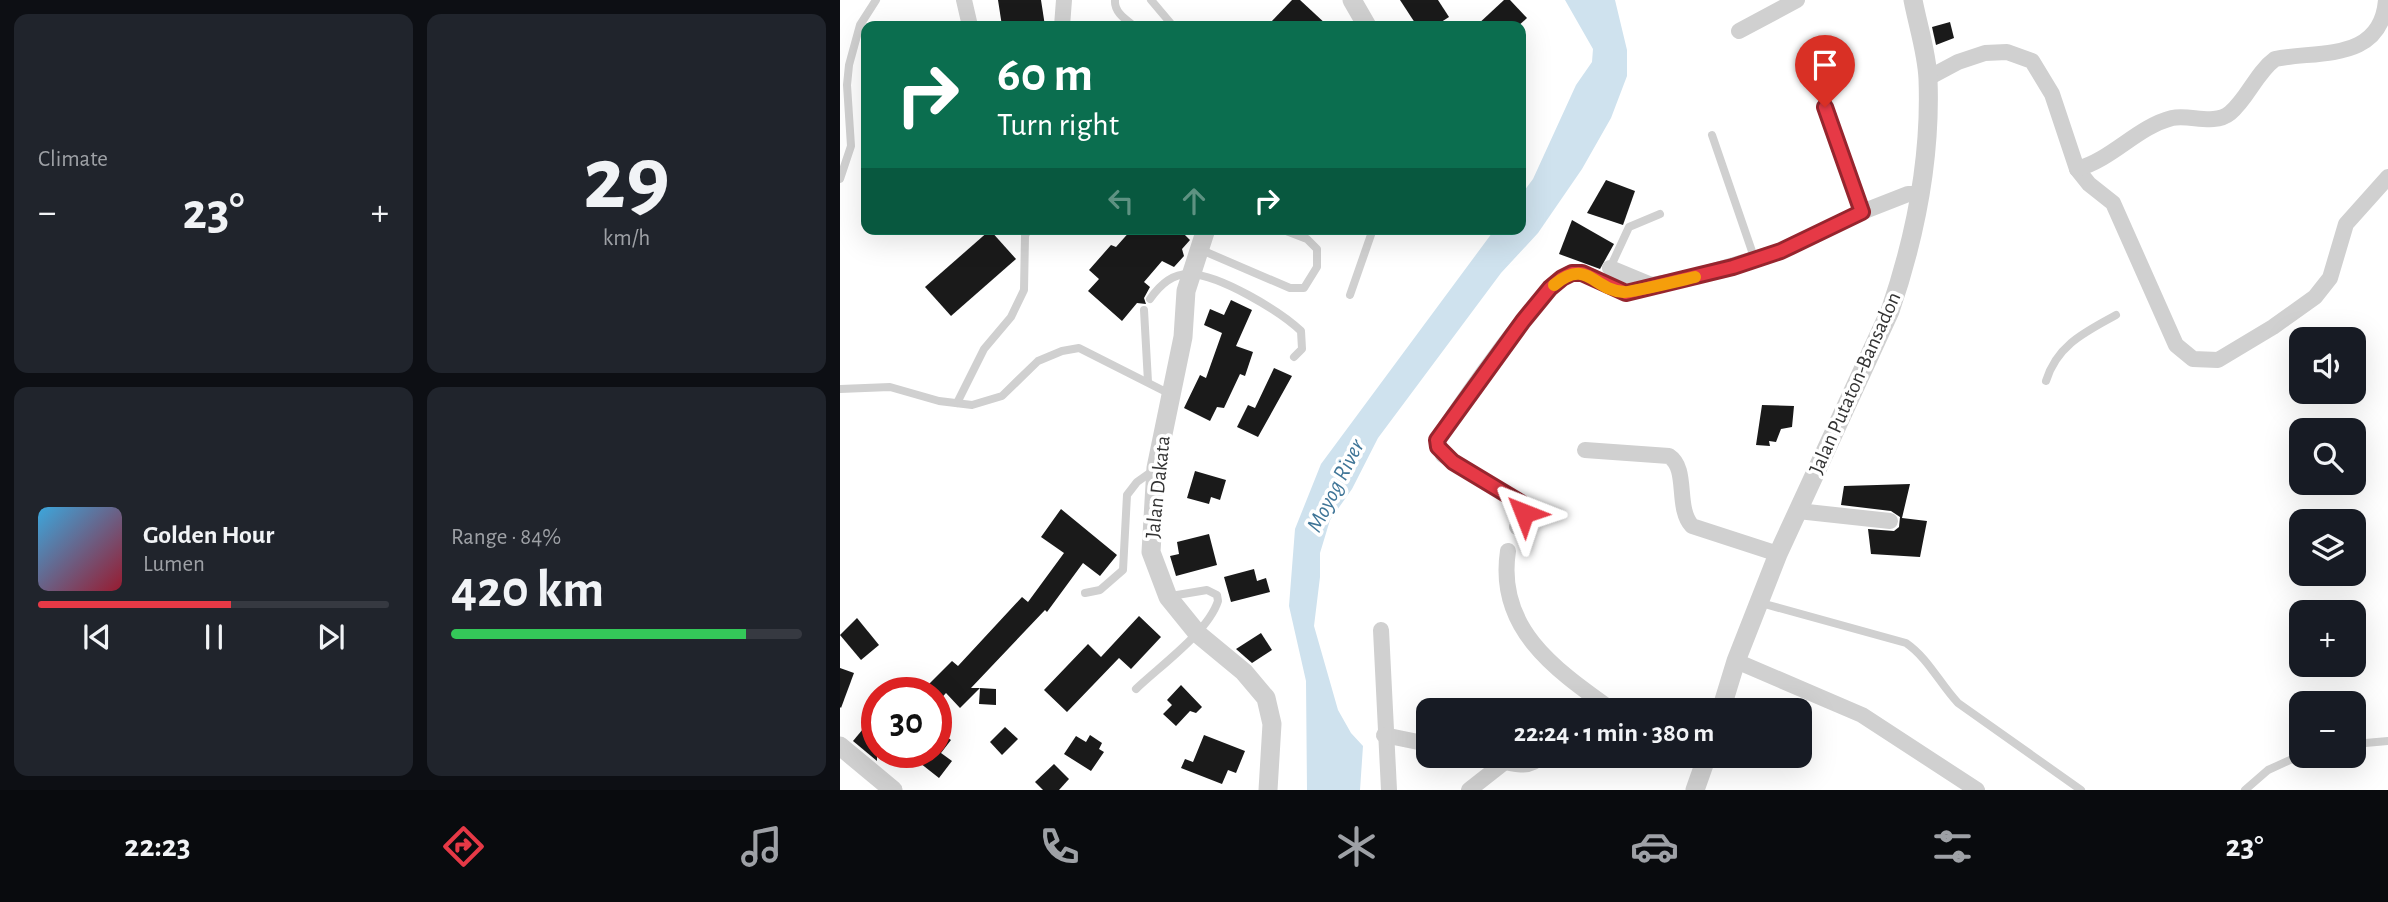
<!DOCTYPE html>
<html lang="en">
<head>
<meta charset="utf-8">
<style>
  body { margin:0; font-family:"Alegreya Sans",sans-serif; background:#20242c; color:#f1f3f6; height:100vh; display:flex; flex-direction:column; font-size:26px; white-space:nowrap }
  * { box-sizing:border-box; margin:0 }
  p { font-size:23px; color:#9ea1a6 }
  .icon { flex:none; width:38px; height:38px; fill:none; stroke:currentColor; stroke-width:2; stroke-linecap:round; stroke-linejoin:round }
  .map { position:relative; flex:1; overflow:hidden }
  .side { display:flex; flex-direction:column; gap:14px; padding:14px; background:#0d0f14; width:840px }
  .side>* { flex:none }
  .hud { position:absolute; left:21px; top:21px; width:665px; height:214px; border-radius:14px; box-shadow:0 7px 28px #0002; background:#0b6e4f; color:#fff; overflow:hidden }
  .fabs { position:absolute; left:1449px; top:327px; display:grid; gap:14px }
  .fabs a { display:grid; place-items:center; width:77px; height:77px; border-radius:14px; background:#171b24; box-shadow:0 7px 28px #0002; font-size:35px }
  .speed { position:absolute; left:21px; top:677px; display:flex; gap:14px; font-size:35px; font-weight:700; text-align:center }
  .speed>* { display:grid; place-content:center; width:91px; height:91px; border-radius:50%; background:#171b24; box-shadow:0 7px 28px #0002; line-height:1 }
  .speed .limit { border:10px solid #d22; background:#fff; color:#111 }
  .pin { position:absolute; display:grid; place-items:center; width:60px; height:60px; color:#fff; margin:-72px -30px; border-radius:50% 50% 50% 0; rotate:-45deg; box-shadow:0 0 7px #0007 }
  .pin .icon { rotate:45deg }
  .me { position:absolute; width:77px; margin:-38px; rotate:315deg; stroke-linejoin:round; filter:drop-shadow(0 0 5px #0008) }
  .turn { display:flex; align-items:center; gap:24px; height:147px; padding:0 21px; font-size:32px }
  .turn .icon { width:91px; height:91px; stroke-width:2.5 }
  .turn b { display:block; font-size:49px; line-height:60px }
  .lanes { display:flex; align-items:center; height:66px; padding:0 21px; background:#0003; justify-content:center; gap:35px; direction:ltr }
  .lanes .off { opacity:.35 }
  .big { font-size:52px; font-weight:700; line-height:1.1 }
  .side .widget { flex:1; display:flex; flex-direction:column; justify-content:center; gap:10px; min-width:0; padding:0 24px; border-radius:14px; background:#20242c }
  .side .dial { align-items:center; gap:0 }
  .dial b { font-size:91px; line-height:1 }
  .song { display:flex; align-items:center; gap:21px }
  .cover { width:84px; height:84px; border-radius:10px; background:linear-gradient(135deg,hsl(200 70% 55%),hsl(350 70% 35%)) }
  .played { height:7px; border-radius:4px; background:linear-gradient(90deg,#e63946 55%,#363941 55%) }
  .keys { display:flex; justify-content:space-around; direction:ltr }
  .heat { display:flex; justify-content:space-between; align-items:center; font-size:38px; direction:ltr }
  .charge { height:10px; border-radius:5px; background:linear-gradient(90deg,#34c759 84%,#363941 0) }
  .side .tiles { flex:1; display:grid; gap:14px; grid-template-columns:repeat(2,1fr) }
  .trip { position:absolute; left:576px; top:698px; width:396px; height:70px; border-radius:14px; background:#171b24; box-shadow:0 7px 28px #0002; font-weight:700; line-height:70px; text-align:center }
  .dock { display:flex; height:112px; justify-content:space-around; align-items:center; background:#090b0e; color:#9ea1a6 }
  .dock .icon { width:49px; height:49px }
  .dock .on { color:#e63946 }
  .dock b { font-size:32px; color:#f1f3f6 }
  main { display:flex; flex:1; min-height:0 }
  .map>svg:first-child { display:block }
  .water { fill:#cfe2ee }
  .building { fill:#1a1a1a }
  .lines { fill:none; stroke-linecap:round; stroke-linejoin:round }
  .service { stroke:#d0d0d0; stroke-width:8 }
  .minor { stroke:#d0d0d0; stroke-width:16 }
  .tertiary { stroke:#d0d0d0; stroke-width:19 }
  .route-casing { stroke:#96252e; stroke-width:18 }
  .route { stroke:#e63946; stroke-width:12 }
  .slow { stroke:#f59e0b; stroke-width:12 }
  .labels { text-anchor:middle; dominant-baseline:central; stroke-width:7; stroke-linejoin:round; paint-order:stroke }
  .street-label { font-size:21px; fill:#333; stroke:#fff }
  .water-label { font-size:23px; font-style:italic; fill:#3f7597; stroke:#fff }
</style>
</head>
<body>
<main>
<section class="side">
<div class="tiles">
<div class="widget"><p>Climate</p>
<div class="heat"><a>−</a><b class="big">23°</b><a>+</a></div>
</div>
<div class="widget dial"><b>29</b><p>km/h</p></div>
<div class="widget">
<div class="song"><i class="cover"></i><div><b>Golden Hour</b><p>Lumen</p></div></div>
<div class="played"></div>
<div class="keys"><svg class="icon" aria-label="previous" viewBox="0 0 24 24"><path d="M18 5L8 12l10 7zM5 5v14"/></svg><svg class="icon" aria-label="pause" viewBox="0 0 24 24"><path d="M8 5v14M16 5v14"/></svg><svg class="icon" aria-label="next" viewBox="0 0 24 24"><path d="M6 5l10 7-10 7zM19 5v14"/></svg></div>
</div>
<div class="widget"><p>Range · 84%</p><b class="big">420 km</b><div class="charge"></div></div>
</div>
</section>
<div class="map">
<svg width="1548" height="790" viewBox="0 0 1548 790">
  <rect width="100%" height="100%" fill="#fff"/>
  <path class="water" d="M725 0H775L787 50V76L771 118 742 169 698 233 661 273 538 438 512 489 490 520 480 553V577L474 626 498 710 511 733 523 746 520 790H467L466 681 449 606 455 529 481 464 655 229H681V195L693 179 736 85 752 62 753 49Z"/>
  <g class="building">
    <path d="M158 0H201L205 26H162Z"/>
    <path d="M452 0H460L488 26H427Z"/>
    <path d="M560 0H598L609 17 595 26H577Z"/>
    <path d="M664 0H670L687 18 678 26H636Z"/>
    <path d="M1110 22 1114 38 1096 45 1092 27Z"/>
    <path d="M766 180 795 191 783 225 747 213Z"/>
    <path d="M732 220 774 244 760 269 719 254Z"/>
    <path d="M292 229H314L322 233 325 229H339L350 240 342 249 344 256 334 267 322 261 304 282 310 287 304 298 306 304 297 303 282 321 248 291 259 279 249 270 271 245 276 247Z"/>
    <path d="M150 230 176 259 111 316 85 287Z"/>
    <path d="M391 300 412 310 396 346 413 352 405 376 400 374 384 408 377 407 370 421 344 408 360 375 366 378 382 333 364 325 370 309 384 315Z"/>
    <path d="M434 368 452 376 418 437 397 427 408 405 415 408Z"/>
    <path d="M922 405 954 406 952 427 941 429 936 442 929 441 930 446 916 445Z"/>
    <path d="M355 471 386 480 380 500 371 497 369 504 347 498Z"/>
    <path d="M1070 484 1062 518 1087 521 1080 557 1031 554 1028 529 1054 531 1059 527 1060 517 1051 511 1001 505 1004 486Z"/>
    <path d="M221 509 277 555 260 576 243 563 207 612 205 610 131 688H140L120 708 106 693 96 704V693H80L112 661 118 666 182 597 188 602 224 553 201 537Z"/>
    <path d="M369 534 377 565 336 576 330 556 339 554 337 542Z"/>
    <path d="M414 569 417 581 426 578 430 592 391 602 384 577Z"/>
    <path d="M299 616 321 637 291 669 279 658 227 712 204 690 248 644 261 657Z"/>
    <path d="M17 618 39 645 21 660 0 635Z"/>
    <path d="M421 633 432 650 412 663 396 649Z"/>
    <path d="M0 668 14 673 1 708 0 707Z"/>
    <path d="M341 685 362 707 356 713 350 711 336 726 323 714 332 705 327 700Z"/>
    <path d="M140 688 156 689V705L139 704Z"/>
    <path d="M28 723 37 730V761L13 741Z"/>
    <path d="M165 727 178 739 162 755 150 742Z"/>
    <path d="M96 729 111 740 101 753 112 761 99 778 66 752H96Z"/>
    <path d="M250 735 262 743 259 749 264 752 251 771 224 754 236 736 246 742Z"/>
    <path d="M364 735 405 751 396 773 388 770 382 784 341 768 345 759 353 762Z"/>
    <path d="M214 764 229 779 219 790H203L195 782Z"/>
  </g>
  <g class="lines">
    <g class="service">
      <path d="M275 0C274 12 285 19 294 26"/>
      <path d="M311 0 333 26"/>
      <path d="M966 55 1022 212"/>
      <path d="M872 135 915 260"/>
      <path d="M0 179 11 146 7 85 9 65 20 25 36 0"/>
      <path d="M359 249 450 288H464L477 267V249L467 239 441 229"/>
      <path d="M770 268 789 227 820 214"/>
      <path d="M510 295 533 229"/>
      <path d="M310 299C319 286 333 273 350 274 380 275 440 311 461 331L462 349 454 357"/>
      <path d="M304 310 308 382"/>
      <path d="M1206 381C1217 345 1245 332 1276 315"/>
      <path d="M0 389 50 387 99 401 132 405 162 396 198 361 222 351 239 348 330 394"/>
      <path d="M117 403 144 349 171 317 184 290 185 236 188 229"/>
      <path d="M245 593 260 590 283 570 287 495 297 482 314 470"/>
      <path d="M921 603 1066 643C1088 658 1100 684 1118 703L1241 790"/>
      <path d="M296 689C320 666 368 632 378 601L377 595 367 590 331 596"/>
      <path d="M1514 744 1548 741"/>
      <path d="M1405 790 1428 770 1461 755"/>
    </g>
    <g class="minor">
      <path d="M124 0 130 26"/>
      <path d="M222 26 224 0"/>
      <path d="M899 31 957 0"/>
      <path d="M1088 78 1118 62 1145 53 1167 52 1192 61 1212 94 1237 169 1249 184 1273 203 1336 345 1353 359 1378 360 1433 327 1475 297 1490 278 1506 224 1548 177"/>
      <path d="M1237 169C1273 159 1297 127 1332 118 1350 114 1374 126 1390 113 1408 98 1416 73 1435 59 1477 50 1541 63 1546 0"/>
      <path d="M770 268 811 285 850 278 941 251 1022 212 1068 194H1078"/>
      <path d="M745 450 829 456C849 469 835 507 852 526L938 554"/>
      <path d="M958 511 1050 521"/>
      <path d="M677 527 684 510 681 503 603 455 597 440C616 411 704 281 731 273 747 269 770 288 786 293L811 285"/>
      <path d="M668 551C656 629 716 670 772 710"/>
      <path d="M541 630 549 790"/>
      <path d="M896 661 1022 715 1137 790"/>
      <path d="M544 735 588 744"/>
      <path d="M643 756C662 760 687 773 701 756"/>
      <path d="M629 790 666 761"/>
    </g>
    <g class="tertiary">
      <path d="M512 0 527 26"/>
      <path d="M366 229 346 291 343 337 316 468 311 552 328 597 358 634 404 672 426 698 432 724 428 790"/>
      <path d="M881 710 896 661 938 554 1050 311C1075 238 1091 157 1088 79 1087 53 1078 26 1073 0"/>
      <path d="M0 746 53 790"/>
      <path d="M855 790 867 756"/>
    </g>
  </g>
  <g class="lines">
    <g class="route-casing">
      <path id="route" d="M684 513 681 503 613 462 598 447 597 440 683 321 710 288 722 278 732 273H742L786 293 893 267 941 251 1022 212 985 107"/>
    </g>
    <use href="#route" class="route"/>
    <path class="slow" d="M714 285C748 257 752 290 784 292 789 293 846 279 855 277"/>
  </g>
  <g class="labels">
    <g class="street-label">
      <text transform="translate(1015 383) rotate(-66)">Jalan Putaton-Bansadon</text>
      <text transform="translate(318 487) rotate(-84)">Jalan Dakata</text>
    </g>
    <g class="water-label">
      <text transform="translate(496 486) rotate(-63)">Moyog River</text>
    </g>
  </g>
</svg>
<div class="fabs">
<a><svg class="icon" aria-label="sound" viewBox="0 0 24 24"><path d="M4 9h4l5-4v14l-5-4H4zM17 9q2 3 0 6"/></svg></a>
<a><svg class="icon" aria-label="search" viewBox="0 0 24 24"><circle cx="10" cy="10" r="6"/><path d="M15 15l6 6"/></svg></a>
<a><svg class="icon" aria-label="layers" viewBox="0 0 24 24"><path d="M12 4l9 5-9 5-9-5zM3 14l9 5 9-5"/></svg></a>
<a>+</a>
<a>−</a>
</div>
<div class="speed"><div class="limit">30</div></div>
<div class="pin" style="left:985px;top:107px;background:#d93025"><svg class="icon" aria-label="arrive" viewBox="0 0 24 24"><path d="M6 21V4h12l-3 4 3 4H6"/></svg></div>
<svg class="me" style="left:684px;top:513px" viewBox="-20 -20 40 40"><path d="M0-17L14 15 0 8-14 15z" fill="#e63946" stroke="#fff" stroke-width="4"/></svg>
<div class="trip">22:24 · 1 min · 380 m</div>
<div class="hud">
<div class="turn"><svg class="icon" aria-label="right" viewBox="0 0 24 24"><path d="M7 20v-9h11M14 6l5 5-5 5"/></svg><div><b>60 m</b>Turn right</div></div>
<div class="lanes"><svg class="icon off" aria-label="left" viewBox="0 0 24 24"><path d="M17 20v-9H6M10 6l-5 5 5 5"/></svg><svg class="icon off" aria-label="ahead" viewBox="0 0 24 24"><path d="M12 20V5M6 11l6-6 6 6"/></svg><svg class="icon" aria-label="right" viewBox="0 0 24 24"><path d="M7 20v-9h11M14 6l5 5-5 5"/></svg></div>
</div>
</div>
</main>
<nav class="dock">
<b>22:23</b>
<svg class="icon on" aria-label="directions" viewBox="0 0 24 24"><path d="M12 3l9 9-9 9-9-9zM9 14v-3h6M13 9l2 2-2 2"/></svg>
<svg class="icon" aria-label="music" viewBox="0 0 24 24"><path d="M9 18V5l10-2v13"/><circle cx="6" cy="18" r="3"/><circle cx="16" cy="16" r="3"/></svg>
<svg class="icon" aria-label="phone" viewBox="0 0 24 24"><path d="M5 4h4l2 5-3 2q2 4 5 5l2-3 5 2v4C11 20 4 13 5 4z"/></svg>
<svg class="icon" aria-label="climate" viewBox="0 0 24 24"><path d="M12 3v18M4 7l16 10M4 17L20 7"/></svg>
<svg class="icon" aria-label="car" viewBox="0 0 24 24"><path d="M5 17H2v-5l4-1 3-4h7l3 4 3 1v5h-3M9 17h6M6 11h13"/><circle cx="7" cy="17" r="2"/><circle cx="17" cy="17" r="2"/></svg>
<svg class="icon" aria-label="filters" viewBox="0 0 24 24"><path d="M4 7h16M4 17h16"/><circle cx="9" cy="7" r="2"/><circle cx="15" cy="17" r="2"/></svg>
<b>23°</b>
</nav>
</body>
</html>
